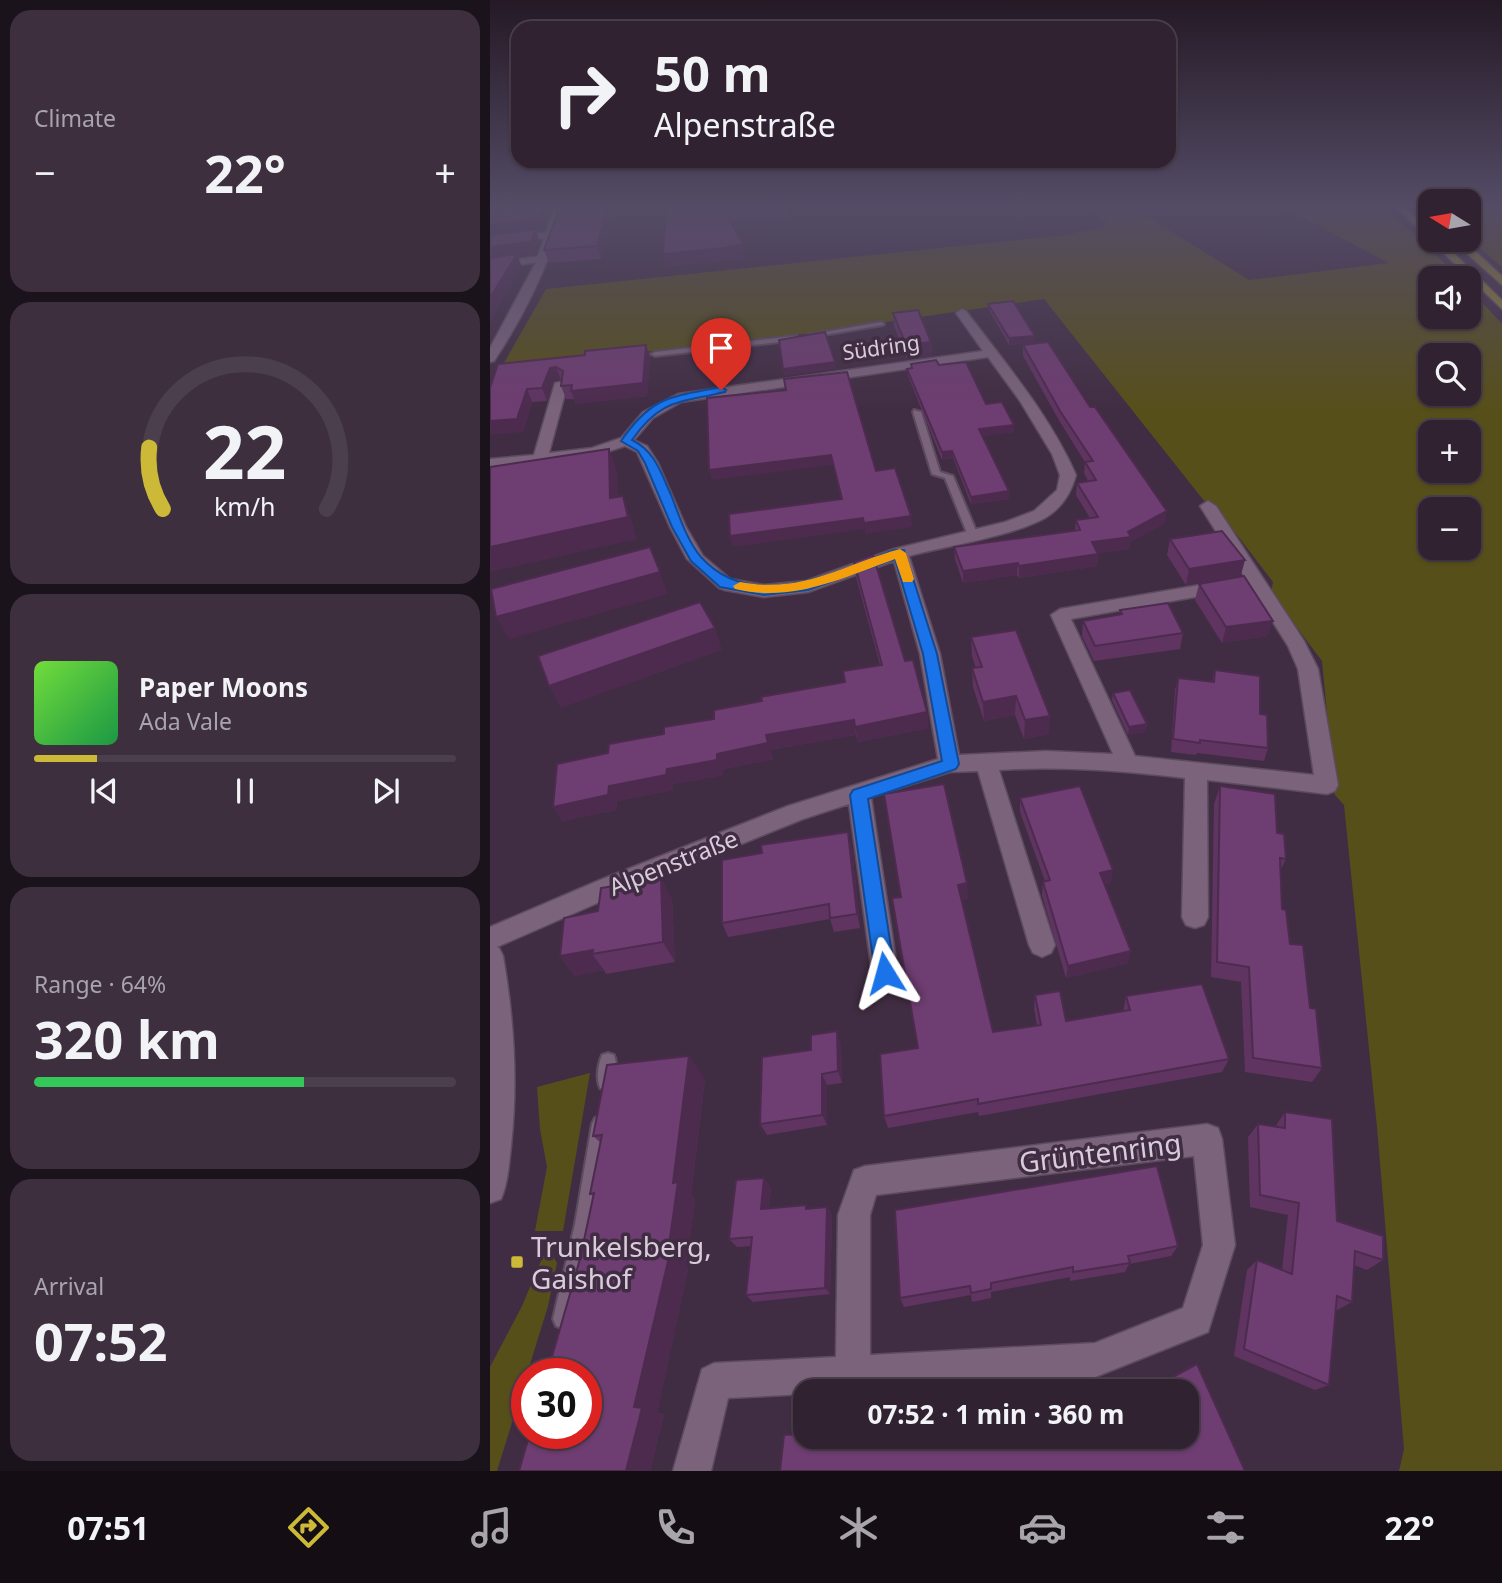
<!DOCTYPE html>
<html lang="en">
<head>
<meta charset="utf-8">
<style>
  body { margin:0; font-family:"Noto Sans",sans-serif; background:#3d2f3e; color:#f1f3f6; height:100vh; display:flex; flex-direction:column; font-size:26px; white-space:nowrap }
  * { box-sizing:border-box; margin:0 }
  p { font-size:23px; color:#a8a4ac }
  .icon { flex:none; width:38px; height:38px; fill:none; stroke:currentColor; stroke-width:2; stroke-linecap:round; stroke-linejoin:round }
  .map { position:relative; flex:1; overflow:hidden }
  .drawer { display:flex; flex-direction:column; gap:10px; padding:10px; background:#1b131c; width:490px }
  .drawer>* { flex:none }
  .banner { position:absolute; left:21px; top:21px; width:665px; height:147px; border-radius:21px; box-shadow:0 2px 5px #0004,0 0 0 2px #4c3f4d; background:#312232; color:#f1f3f6; overflow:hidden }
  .needle { width:46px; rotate:281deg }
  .tools { position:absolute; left:928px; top:189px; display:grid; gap:14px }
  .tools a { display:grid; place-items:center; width:63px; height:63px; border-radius:14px; background:#312232; box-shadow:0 2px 5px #0004,0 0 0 2px #4c3f4d; font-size:35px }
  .speed { position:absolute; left:21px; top:1358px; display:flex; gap:14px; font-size:35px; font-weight:700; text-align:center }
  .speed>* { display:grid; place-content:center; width:91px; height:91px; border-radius:50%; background:#312232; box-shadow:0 2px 5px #0004,0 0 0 2px #4c3f4d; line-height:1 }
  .speed .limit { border:10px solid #d22; background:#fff; color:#111 }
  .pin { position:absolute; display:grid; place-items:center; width:60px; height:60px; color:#fff; margin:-72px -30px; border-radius:50% 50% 50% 0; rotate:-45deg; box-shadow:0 0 7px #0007 }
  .pin .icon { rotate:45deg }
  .me { position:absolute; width:77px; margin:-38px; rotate:352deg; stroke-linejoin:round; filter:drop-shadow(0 0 5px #0008) }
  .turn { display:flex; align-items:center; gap:24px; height:147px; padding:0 28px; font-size:32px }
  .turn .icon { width:91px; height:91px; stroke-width:2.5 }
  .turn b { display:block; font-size:49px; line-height:60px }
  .big { font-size:52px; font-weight:700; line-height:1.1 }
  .drawer .widget { flex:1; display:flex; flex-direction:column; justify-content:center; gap:10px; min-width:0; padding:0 24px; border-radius:21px; background:#3d2f3e }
  .drawer .dial { align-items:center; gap:0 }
  .dial svg { height:182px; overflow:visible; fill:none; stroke:#4c3f4d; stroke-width:7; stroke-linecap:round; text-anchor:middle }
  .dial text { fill:#f1f3f6; stroke:none }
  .song { display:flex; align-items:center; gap:21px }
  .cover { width:84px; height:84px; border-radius:10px; background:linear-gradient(135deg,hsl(100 70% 55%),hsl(140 70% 35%)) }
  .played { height:7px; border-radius:4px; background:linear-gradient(90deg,#ccb938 15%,#4c3f4d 15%) }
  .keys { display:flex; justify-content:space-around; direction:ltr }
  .heat { display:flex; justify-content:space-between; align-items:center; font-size:38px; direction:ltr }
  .charge { height:10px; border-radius:5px; background:linear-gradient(90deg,#34c759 64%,#4c3f4d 0) }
  .trip { position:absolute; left:303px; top:1379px; width:406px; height:70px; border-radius:21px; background:#312232; box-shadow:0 2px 5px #0004,0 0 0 2px #4c3f4d; font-weight:700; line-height:70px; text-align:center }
  .tabs { display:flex; height:112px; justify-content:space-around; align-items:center; background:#140e14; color:#a8a4ac }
  .tabs .icon { width:49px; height:49px }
  .tabs .current { color:#ccb938 }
  .tabs b { font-size:32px; color:#f1f3f6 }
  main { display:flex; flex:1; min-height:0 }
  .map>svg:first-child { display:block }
  .green { fill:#574f1a; fill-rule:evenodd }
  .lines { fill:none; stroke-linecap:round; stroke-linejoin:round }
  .service-casing { stroke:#5c4b5e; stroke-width:4 }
  .minor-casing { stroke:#5c4b5e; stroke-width:3 }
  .tertiary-casing { stroke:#5c4b5e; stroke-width:3 }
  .motorway-casing { stroke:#5c4b5e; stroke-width:3 }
  .service { fill:#7a637b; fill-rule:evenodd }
  .minor { fill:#7a637b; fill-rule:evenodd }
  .tertiary { fill:#7a637b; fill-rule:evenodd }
  .motorway { fill:#928530; fill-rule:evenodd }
  .wall { fill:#5f3461 }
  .shaded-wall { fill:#4d2b4f }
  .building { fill:#6e3d71; stroke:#4d2b4f; stroke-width:2 }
  .route { fill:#1a73e8; stroke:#114b97; stroke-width:2 }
  .slow { fill:#f59e0b }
  .poi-dot { fill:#ccb938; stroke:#412d43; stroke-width:2.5 }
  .labels { text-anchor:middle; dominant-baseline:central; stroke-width:7; stroke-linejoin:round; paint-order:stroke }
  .far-street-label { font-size:21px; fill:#d9ccda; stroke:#412d43 }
  .street-label { font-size:24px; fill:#d9ccda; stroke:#412d43 }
  .near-street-label { font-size:28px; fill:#d9ccda; stroke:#412d43 }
  .near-poi-label { font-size:28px; fill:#d9ccda; stroke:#412d43; text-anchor:start }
</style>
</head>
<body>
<main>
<section class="drawer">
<div class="widget"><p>Climate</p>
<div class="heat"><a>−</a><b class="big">22°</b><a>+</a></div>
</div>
<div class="widget dial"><svg viewBox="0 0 100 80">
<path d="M14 69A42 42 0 1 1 86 69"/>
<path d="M14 69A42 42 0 0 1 8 42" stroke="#ccb938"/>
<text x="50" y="56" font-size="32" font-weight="700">22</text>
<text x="50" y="72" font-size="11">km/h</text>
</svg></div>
<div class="widget">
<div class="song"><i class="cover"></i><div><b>Paper Moons</b><p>Ada Vale</p></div></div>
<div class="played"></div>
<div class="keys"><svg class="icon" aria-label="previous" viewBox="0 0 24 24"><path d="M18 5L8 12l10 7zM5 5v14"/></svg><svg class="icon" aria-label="pause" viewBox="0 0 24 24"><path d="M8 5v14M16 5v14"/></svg><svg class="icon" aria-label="next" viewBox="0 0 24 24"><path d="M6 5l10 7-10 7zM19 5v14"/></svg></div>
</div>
<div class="widget"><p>Range · 64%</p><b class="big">320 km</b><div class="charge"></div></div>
<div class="widget"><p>Arrival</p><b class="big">07:52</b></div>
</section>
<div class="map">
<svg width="1012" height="1471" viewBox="0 0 1012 1471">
  <rect width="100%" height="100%" fill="#412d43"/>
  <g class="green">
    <path d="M592 204H637L759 280 899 263 787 204H891L970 278H940V317H978V287L1012 324V1471H909L914 1449 887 1127 854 805 845 795 832 661 781 593 783 582 725 506 715 502 554 299 321 333 11 368 56 289 575 235 616 226V222ZM940 355H978V394H940ZM940 432H978V471H940ZM940 509H978V548H940Z"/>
    <path d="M978 204H1012V267L978 238Z"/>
    <path d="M100 1073 73 1231H45L57 1167 50 1129 47 1087Z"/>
    <path d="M61 1253 67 1263 58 1306 7 1471H0V1367L32 1306 53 1256Z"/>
  </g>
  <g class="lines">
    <g class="service-casing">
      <g id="service">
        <path d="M391 322 394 324 393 325 322 337 318 335Z"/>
        <path d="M304 336H307V340L165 356 161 354 165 352Z"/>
        <path d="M424 410 431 412 450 472 463 476 487 533 485 535 482 536 477 533 455 478 442 474 423 412Z"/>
        <path d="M118 1053 124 1055C128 1065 126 1078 122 1088L116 1090 110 1088C106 1078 108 1065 112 1055Z"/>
        <path d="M111 1115 117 1118 120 1124 103 1224 83 1319 80 1326 73 1329 66 1326 63 1319 85 1224 102 1124 105 1118Z"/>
      </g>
    </g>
    <g class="minor-casing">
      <g id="minor">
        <path d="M61 232 65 233V237L0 246V240Z"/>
        <path d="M52 256 57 259 56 261 0 269V263Z"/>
        <path d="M472 309 476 311C515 363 559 414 586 475 581 493 572 508 555 518 523 536 457 546 419 556L450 654 469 755 556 751 623 754 561 615 570 609 733 581 742 587 739 591 581 619 645 756 824 775 808 669 798 646 710 506 718 501 726 506 814 641 828 669 848 785 845 791 837 794 717 780 718 917 714 925 705 928 696 925 692 917 695 778C633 771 571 766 509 770L565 945 561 953 552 957 543 953 539 945 488 771 460 772 381 797 408 973 404 982 395 985 386 982 382 973 359 804 313 819 128 894 0 950V927L110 880 298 806 448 759 430 654 404 561 318 592 274 597 235 590 229 588 197 559 180 527 147 452 135 446 104 456 0 469V459L44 455 65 383 70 382 77 386 59 453 102 448 131 438 153 412 188 394 493 351 466 313ZM498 357 530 401 562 454 570 475 567 490 544 511 515 522 404 549 316 581 274 585 240 579 213 556 196 527 168 463 157 446 144 440 163 418 191 402Z"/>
        <path d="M717 1124 728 1128 732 1139 745 1245 718 1332 605 1377 366 1391H315V1394L238 1398 221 1471H183L212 1369 224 1363 346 1357 348 1215 364 1170 375 1166ZM704 1156 713 1245 693 1308 605 1343 380 1355V1215L386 1195Z"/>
      </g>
    </g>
    <g class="tertiary-casing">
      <g id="tertiary">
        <path d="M66 204H76C61 260 36 313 4 361L0 362V348L45 264Z"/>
        <path d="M0 944 9 948 13 956C24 1019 28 1082 21 1146 19 1164 18 1182 11 1199L0 1203Z"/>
      </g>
    </g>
    <g class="motorway-casing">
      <g id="motorway">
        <path d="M901 204H911L940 230V238Z"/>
        <path d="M940 240H950L1012 300V309Z"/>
        <path d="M962 240H973L1012 276V285Z"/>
      </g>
    </g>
    <use href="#service" class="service"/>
    <use href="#minor" class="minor"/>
    <use href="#tertiary" class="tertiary"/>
    <use href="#motorway" class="motorway"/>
  </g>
  <g class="wall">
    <path d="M71 204H125L111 259 59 263 54 250Z"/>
    <path d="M176 204H299L298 220 241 223 256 257 237 261 176 267 173 254Z"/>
    <path d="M498 304 545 342 519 345 499 310Z"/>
    <path d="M403 313 441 342 442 356 417 359 404 326Z"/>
    <path d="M156 345 160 357 157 396 86 404 84 399H76L71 386 72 380H64L57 401 42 402 33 432 0 388 95 355Z"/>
    <path d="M533 345 675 523 640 542 639 549 608 553 607 566 529 578 527 575 473 583 465 559 464 547 585 530 586 520 600 518 586 495 587 483 598 481 594 473 595 462 570 422 533 356Z"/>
    <path d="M421 364 449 365 496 404 524 425V432L493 436 519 491V499L481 504 463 458 452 460 418 376 417 369 421 368Z"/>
    <path d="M680 539 751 575 696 585 677 555Z"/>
    <path d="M364 562 415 661 437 712 438 728 368 742 366 735 280 750 283 759 233 769V775L183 784V790L127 801 126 810 72 821 118 753 174 734 224 719 272 701 355 682 390 665 366 577Z"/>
    <path d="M709 584 778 636 732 643 705 600Z"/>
    <path d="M630 610 693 633 690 649 604 661 592 636 593 621 630 615Z"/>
    <path d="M481 637 559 734 534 739 525 715 494 721 483 687 482 668H486L482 656Z"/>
    <path d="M725 670 770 714 778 748 774 761 707 753 706 755 681 752 685 690 688 678 722 682Z"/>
    <path d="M623 693 657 724 655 732 638 735 622 700Z"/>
    <path d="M730 786 787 833 796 859 790 871 792 909 800 944 820 1008 832 1068 822 1082 755 1072 751 982 721 977 724 804Z"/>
    <path d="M530 798 621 883 615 884 638 963 576 978 552 895 553 882 555 881 530 812Z"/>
    <path d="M362 847 370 928 344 932 340 919 238 937 232 923Z"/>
    <path d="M411 897 478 899 472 900 503 1032 547 1025 544 1009 545 995 576 1021 633 1012 636 996 739 1059 732 1072 489 1116 488 1112 398 1128 394 1116 428 1048Z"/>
    <path d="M182 899 185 962 116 974 114 970 85 976 70 956Z"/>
    <path d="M351 1044 352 1083 337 1085V1125L277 1135 270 1124 321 1050Z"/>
    <path d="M215 1079 201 1195 205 1200 198 1252 201 1255 167 1413 174 1414 160 1471H29L90 1259 103 1196 100 1194 110 1142 103 1136Z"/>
    <path d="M795 1112 847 1221 893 1260 877 1270 864 1265 862 1302 847 1310H845L839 1385 825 1390 744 1356 757 1270 767 1260 792 1270 798 1215 760 1207 758 1137 768 1124 785 1127Z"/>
    <path d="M274 1178 281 1188 279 1208 319 1209 337 1207 342 1215 340 1294 263 1302 256 1295 261 1246 247 1247 239 1239Z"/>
    <path d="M688 1246 681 1256 639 1264 635 1272 580 1281V1277L501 1292V1298L482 1302 481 1295 414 1307 410 1298Z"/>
  </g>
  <g class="shaded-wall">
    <path d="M55 204H64L54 230 46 231 50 242 46 254 28 257 32 267 0 322V225Z"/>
    <path d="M119 204H125L111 259 107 246Z"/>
    <path d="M296 204H299L298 220 296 208Z"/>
    <path d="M253 244 256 257 237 261 176 267 173 254Z"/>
    <path d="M545 336V342L519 345V338Z"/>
    <path d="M441 342 442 356 417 359 416 345Z"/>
    <path d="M156 345 160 357 157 396 86 404 81 391Z"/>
    <path d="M345 362 346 369 294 376 293 369Z"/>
    <path d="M66 367 71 380H64L57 401 52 388 60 368Z"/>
    <path d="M37 389 42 402 33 432 0 435V421Z"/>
    <path d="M524 425V432L489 437V429Z"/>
    <path d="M119 449 127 471 129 519 133 496 141 518 147 539 0 572V547L120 498Z"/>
    <path d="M462 451 463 458 452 460V452Z"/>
    <path d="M341 455 343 465 222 480 219 470Z"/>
    <path d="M519 491V499L481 504V497Z"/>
    <path d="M677 511 675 523 640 542 639 549 601 554 602 542 638 532Z"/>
    <path d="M421 516 422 527 375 534 374 523Z"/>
    <path d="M373 518 374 529 243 547 240 536Z"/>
    <path d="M608 554 607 566 529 578V566Z"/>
    <path d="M755 560 751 575 696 585 699 569Z"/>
    <path d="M528 563 527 575 473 583V571Z"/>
    <path d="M170 572 178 594 19 639 6 617Z"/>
    <path d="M783 621 778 636 732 643 736 627Z"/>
    <path d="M225 628 232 650 71 708 59 686Z"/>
    <path d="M526 696 525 715 494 721 493 702Z"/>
    <path d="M437 712 438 728 368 742 365 727Z"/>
    <path d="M560 716 559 734 534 739 535 720Z"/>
    <path d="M364 720 366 735 280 750 283 759 233 769V775L183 784V790L127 801 126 810 72 821 63 807 119 786 227 754 276 735Z"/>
    <path d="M657 724 655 732 638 735 639 727Z"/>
    <path d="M358 832 362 847 370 928 367 914Z"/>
    <path d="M623 870 621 883 608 886 610 873Z"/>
    <path d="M171 878 182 899 185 962 173 942Z"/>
    <path d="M477 883 478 899 469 901 468 885Z"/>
    <path d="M103 950 102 954 114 970 85 976 70 956Z"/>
    <path d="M641 951 638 963 576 978 578 966Z"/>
    <path d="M347 1031 351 1044 352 1083 348 1071Z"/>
    <path d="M199 1056 215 1079 201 1195 205 1200 198 1252 201 1255 167 1413 174 1414 160 1471H136L144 1407 180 1238 183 1183Z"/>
    <path d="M332 1074 337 1085V1125L332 1115Z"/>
    <path d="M274 1178 281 1188 278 1217 271 1209Z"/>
    <path d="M337 1207 342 1215 340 1294 335 1288Z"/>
  </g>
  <g class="building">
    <path d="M0 204H55L50 218 0 225Z"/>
    <path d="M71 204H119L107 246 54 250Z"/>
    <path d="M176 204H296V208L235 211 253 244 234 248 173 254Z"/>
    <path d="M46 229 41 242 0 247V235Z"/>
    <path d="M27 254 0 298V258Z"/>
    <path d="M523 301 545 336 519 338 498 304Z"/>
    <path d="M428 310 441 342 416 345 403 313Z"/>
    <path d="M335 332 345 362 293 369 289 340Z"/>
    <path d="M558 342 600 407H605L677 511 638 532 641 537 602 542 608 554 529 566 528 563 473 571 464 547 590 530 586 520 608 517 587 483 606 480 595 462 603 461 570 411 533 345Z"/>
    <path d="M156 345 153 383 81 391 82 385 71 386 73 371 66 367 60 368 52 388 37 389 27 419 0 421V388L8 364 95 355V351Z"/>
    <path d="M446 360 449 365 476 362 496 404 512 402 524 425 489 429 519 491 481 497 462 451 452 452 417 369 422 368 421 364Z"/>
    <path d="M357 372 386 471 405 468 421 516 374 523 373 518 240 536 239 514 352 499 341 455 219 470 217 398 296 390 294 379Z"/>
    <path d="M119 449 120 498 133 496 138 517 0 547V467Z"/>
    <path d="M732 531 755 560 699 569 680 539Z"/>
    <path d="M160 547 170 572 6 617 1 589Z"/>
    <path d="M383 555 415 661 423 660 437 712 365 727 364 720 276 735 278 743 227 754V760L177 769 176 775 119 786 118 795 63 807 67 764 118 753 119 744 174 734V727L224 719V710L272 701 271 697 355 682 353 671 392 665 364 562Z"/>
    <path d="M754 576 783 621 736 627 709 584Z"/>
    <path d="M210 602 225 628 59 686 48 656Z"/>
    <path d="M678 603 693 633 605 646 593 621 632 614 630 610Z"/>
    <path d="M526 630 560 716 535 720 526 696 493 702 482 668 492 667 481 637Z"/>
    <path d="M725 670 770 676V714L777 715 778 748 710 740V743L683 739 688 678 724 682Z"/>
    <path d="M640 690 657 724 639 727 623 693Z"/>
    <path d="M454 784 477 883 468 885 503 1032 551 1025 545 995 570 991 576 1021 640 1010 636 996 712 984 739 1059 488 1104V1099L394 1116 390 1054 428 1048 402 898 411 897 394 794Z"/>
    <path d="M590 786 623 870 610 873 641 951 578 966 553 882 560 880 530 798Z"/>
    <path d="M730 786 785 794 787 833 794 834 796 859 790 858 792 909 796 910 800 944 813 945 820 1008 826 1009 832 1068 763 1058 759 967 727 962Z"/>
    <path d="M358 832 367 914 340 918 339 904 232 923V860L272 853 271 845Z"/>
    <path d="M171 878 173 942 102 954 103 950 70 956 74 918 108 911 111 888Z"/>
    <path d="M347 1031 348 1071 332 1074V1115L270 1124 272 1057 321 1050V1035Z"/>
    <path d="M199 1056 183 1183 188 1182 180 1238 183 1240 144 1407 152 1408 136 1471H29L40 1433H96V1374H57L90 1259 104 1193 100 1194 112 1135 103 1136 117 1065Z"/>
    <path d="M795 1112 842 1119 847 1221 893 1236V1260L865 1251 862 1302 847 1296 839 1385 754 1349 767 1260 802 1274 809 1203 770 1195 768 1124 795 1128Z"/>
    <path d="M667 1166 688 1246 638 1256 640 1263 583 1272V1267L501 1283V1289L481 1293 480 1286 410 1298 405 1210Z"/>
    <path d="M274 1178 271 1209 316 1205V1209L337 1207 335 1288 256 1295 262 1237 239 1239 246 1180Z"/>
    <path d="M707 1364 755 1471H290L294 1435 315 1434V1437H696V1391H657Z"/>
  </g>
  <linearGradient id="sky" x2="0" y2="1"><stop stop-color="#241925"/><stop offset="0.5" stop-color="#544c66"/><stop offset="1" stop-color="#544c66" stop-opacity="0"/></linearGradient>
  <rect width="1012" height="410" fill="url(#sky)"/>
  <path class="route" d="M231 387 236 390 235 392C190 403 171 398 142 440 165 451 171 473 181 495 189 515 197 541 211 557 263 615 346 571 405 550H414L447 654 469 764 466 769 378 799 405 973 402 979 395 982 388 979 385 973 360 795 363 790 452 761 433 654 405 559 318 590 274 595 230 587 201 561 182 527 155 463 148 451 131 441C162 396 180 397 231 387Z"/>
  <path class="slow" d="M410 549 416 553 424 579 422 582H413L405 559C353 578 301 603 245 589L243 586 250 582C314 594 351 565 410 549Z"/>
  <rect class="poi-dot" x="20" y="1255" width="14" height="14" rx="3.5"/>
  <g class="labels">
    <g class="far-street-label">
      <text transform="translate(391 347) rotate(-8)">Südring</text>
    </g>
    <g class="street-label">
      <text transform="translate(183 862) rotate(-22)">Alpenstraße</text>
    </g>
    <g class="near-street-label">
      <text transform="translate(610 1152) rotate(-7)">Grüntenring</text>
    </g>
    <g class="near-poi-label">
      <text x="41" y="1246">Trunkelsberg,<tspan x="41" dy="32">Gaishof</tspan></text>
    </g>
  </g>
</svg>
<div class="tools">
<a><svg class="needle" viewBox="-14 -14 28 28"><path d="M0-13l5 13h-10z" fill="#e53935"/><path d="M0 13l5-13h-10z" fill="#a8a4ac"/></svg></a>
<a><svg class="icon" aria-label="sound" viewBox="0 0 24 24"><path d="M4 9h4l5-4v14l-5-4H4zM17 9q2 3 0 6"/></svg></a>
<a><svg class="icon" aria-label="search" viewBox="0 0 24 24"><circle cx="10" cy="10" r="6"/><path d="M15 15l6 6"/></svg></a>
<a>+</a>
<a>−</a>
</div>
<div class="speed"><div class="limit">30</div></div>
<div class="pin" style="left:231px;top:390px;background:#d93025"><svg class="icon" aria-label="arrive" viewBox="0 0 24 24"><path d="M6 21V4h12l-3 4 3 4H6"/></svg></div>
<svg class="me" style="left:395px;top:973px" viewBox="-20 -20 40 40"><path d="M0-17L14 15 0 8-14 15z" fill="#1a73e8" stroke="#fff" stroke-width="4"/></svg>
<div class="trip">07:52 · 1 min · 360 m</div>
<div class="banner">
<div class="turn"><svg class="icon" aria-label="right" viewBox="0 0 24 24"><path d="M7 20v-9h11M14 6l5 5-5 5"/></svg><div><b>50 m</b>Alpenstraße</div></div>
</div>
</div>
</main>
<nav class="tabs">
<b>07:51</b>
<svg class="icon current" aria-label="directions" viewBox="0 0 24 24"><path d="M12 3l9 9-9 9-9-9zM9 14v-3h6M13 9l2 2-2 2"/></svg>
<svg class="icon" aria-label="music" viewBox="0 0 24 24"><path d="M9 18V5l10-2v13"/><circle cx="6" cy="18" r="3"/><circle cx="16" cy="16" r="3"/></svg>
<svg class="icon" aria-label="phone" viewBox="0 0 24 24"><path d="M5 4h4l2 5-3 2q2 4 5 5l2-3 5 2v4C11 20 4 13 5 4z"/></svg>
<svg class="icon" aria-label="climate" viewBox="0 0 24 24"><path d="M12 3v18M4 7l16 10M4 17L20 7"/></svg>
<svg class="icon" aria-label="car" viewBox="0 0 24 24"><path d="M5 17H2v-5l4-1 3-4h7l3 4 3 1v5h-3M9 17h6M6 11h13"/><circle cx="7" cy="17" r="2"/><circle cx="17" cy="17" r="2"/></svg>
<svg class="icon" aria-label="filters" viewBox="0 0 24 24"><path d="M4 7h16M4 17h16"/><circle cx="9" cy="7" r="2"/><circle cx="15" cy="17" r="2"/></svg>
<b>22°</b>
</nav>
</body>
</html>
